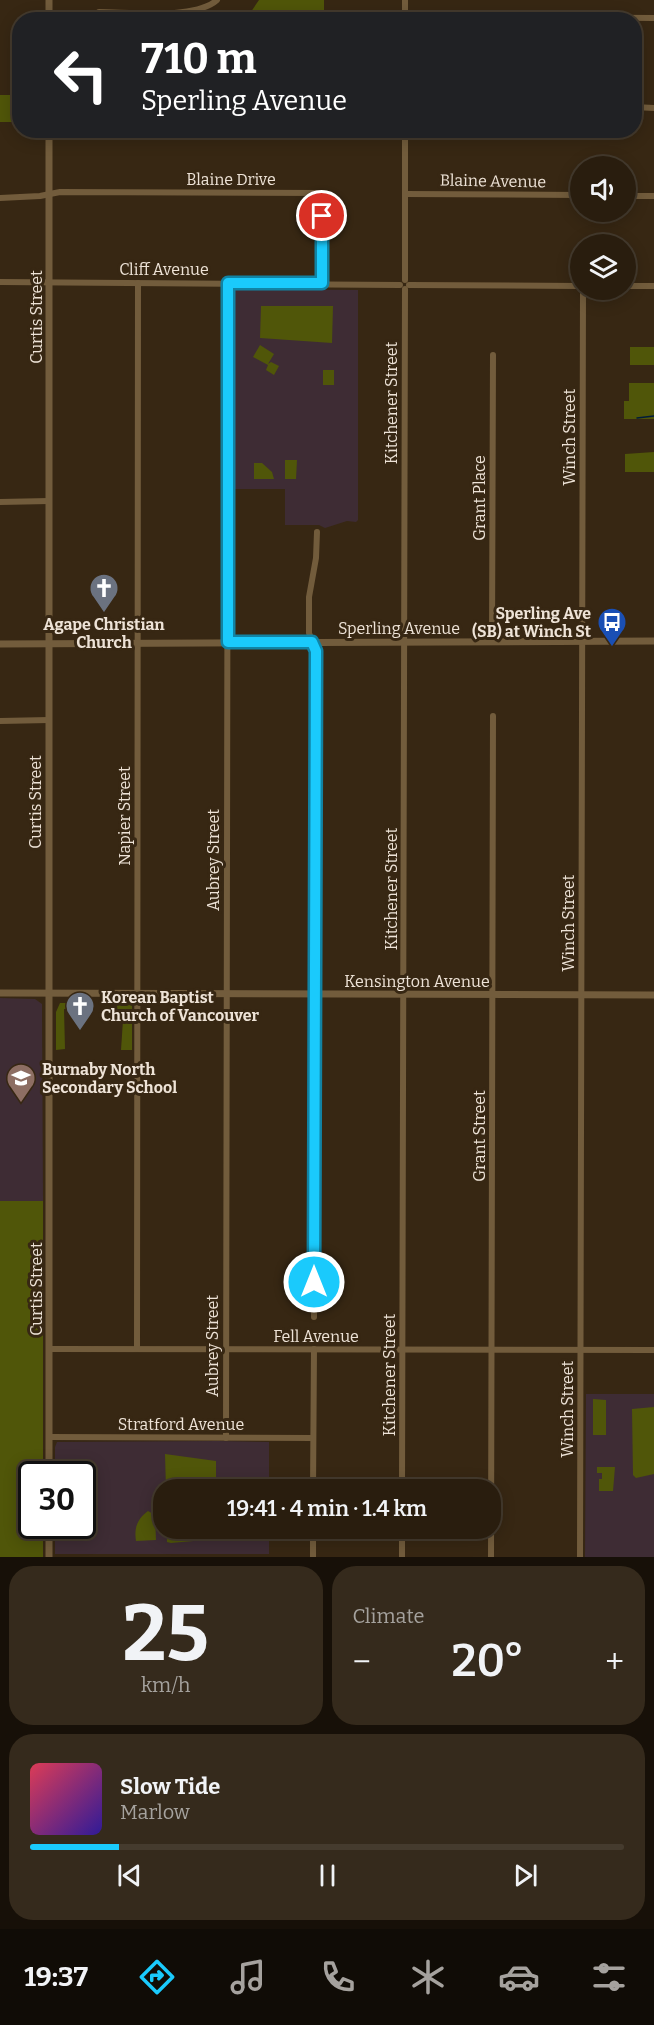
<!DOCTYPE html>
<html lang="en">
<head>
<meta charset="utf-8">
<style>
  body { margin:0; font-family:Bitter,serif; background:#352a1c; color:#f1f3f6; height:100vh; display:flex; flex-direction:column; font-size:22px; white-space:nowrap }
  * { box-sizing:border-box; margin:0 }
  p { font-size:20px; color:#a5a29e }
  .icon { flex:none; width:33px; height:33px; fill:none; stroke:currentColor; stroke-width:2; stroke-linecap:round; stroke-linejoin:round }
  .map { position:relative; height:1557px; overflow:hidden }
  .sheet { display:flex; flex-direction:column; gap:9px; padding:9px; background:#171008; flex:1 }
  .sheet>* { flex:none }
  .top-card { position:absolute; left:12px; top:12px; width:630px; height:126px; border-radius:24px; box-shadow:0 3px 15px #0003,0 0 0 2px #453b2e; background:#202124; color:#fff; overflow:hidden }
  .controls { position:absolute; left:570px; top:156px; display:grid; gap:12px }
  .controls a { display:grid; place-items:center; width:66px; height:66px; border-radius:50%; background:#291d0e; box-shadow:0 3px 15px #0003,0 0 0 2px #453b2e; font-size:30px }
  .speed { position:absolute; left:18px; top:1461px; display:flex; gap:12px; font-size:30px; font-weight:700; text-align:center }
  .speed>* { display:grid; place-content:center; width:78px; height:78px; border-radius:50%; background:#291d0e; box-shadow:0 3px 15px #0003,0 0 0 2px #453b2e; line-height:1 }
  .speed .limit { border:3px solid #111; border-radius:9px; background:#fff; color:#111 }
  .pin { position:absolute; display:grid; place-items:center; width:51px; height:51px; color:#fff; margin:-26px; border:3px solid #fff; border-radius:50%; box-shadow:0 2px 6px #0007 }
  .me { position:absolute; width:66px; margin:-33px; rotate:0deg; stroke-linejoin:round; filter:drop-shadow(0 0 4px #0008) }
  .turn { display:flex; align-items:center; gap:21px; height:126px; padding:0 30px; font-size:27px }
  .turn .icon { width:78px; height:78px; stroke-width:2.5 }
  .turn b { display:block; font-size:42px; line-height:51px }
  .big { font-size:45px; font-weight:600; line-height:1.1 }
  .sheet .tile { flex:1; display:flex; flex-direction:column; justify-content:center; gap:9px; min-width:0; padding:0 21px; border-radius:24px; background:#352a1c }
  .sheet .dial { align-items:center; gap:0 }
  .dial b { font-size:78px; line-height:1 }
  .song { display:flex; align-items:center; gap:18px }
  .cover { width:72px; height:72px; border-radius:9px; background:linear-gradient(135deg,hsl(350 70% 55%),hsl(250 70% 35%)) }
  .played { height:6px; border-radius:3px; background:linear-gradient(90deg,#1acafc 15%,#453b2e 15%) }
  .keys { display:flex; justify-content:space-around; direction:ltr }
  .heat { display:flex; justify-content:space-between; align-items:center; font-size:33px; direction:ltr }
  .sheet .tiles { flex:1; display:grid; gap:9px; grid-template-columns:1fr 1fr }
  .tile:last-child { grid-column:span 2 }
  .trip { position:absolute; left:153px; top:1479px; width:348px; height:60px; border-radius:24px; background:#291d0e; box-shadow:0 3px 15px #0003,0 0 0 2px #453b2e; font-weight:600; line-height:60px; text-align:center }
  .dock { display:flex; height:96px; justify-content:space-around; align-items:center; background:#100c06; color:#a5a29e }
  .dock .icon { width:42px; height:42px }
  .dock .active { color:#1acafc }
  .dock b { font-size:27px; color:#f1f3f6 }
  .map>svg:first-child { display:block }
  .education { fill:#3e2c34 }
  .green { fill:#505609 }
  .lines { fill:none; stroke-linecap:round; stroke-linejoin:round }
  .stream { stroke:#001c3c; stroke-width:1.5 }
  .minor { stroke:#725c3c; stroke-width:6 }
  .tertiary { stroke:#725c3c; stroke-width:7 }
  .route-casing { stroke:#1183a4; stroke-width:15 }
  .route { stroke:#1acafc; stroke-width:10 }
  .labels { text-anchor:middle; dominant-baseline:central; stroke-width:6; stroke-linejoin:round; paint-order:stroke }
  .street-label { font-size:16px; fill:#eee3d7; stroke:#372713 }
  .poi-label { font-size:16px; font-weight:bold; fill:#eee3d7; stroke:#372713; text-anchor:start }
</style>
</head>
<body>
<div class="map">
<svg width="654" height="1557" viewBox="0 0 654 1557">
  <rect width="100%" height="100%" fill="#372713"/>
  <g class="education">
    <path d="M235 289 358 290V520L356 522 347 521 325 528 319 525H285V489H230L231 293Z"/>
    <path d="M0 998 35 999 42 1004 43 1201H0Z"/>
    <path d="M586 1394H654V1557H585Z"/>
    <path d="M218 1441 269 1442V1489L164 1490V1528L269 1529V1554H55V1526H82V1474H55V1447L57 1442Z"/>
  </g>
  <g class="green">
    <path d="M259 0H324V17H315L305 11 298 14 295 19H246Z"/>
    <rect x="0" y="95" width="19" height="27"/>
    <path d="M261 306H333L332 343 260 338Z"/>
    <path d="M260 345 274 354 268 364 271 362 279 366 274 375 266 370 268 365 253 357Z"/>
    <rect x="630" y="347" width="24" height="18"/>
    <rect x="323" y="370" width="11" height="15"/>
    <path d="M629 383H654V419H624V401H629Z"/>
    <path d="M654 452V472H625V454Z"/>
    <path d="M285 460H297L296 479H285Z"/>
    <path d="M254 463H262L272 472 274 479H254Z"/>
    <path d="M60 1003H82V1012H76V1009H64L65 1049 56 1050V1012Z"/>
    <path d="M105 1003H132V1014H121V1009H105Z"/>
    <path d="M123 1020H132V1050H121Z"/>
    <path d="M0 1201H43V1474H32V1526H43V1557H0Z"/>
    <path d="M593 1399 606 1400V1435H593Z"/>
    <path d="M654 1407V1474L636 1478 633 1475 632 1409Z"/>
    <path d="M165 1454 216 1461V1489H166Z"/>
    <path d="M597 1467H615L613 1491H599V1479H602V1473H597Z"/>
    <path d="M148 1511 155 1515 156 1540 136 1541C134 1528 137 1519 148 1511Z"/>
    <path d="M167 1529H216V1539L171 1543 167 1542Z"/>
    <path d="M233 1529H252V1536L233 1537Z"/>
  </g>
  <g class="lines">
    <path class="stream" d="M637 418 654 416"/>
    <g class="minor">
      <path d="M405 0V20"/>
      <path d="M99 12C129 12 195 20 217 0"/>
      <path d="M489 20 497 17 654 18"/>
      <path d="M634 107 654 108"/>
      <path d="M405 194 580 195"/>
      <path d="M626 196H654"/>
      <path d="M0 198 40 196 60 192 323 193V283"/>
      <path d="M405 280V130"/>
      <path d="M0 282 400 285"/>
      <path d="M409 285 580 286"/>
      <path d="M626 286H654"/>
      <path d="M0 502 49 501"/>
      <path d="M492 642 493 355"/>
      <path d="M0 721 49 720"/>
      <path d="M314 1317 316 651 309 633V597L316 558 317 532"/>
      <path d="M49 1349 654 1350"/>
      <path d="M137 1349 138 283"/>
      <path d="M49 1437 313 1438"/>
      <path d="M226 1438 228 283"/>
      <path d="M313 1490 314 1349"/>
      <path d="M402 1490 405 289"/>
      <path d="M313 1528V1557"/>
      <path d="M402 1557V1528"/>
      <path d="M491 1557 493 716"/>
      <path d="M580 1557 583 290"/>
    </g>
    <g class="tertiary">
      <path d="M49 0V20"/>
      <path d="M49 130V1474"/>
      <path d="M0 644 654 641"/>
      <path d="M0 993 654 995"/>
      <path d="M49 1557V1526"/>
    </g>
  </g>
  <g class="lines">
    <g class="route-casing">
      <path id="route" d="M314 1282 316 651 312 642H228V283H322V216"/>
    </g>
    <use href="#route" class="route"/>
  </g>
  <defs>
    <g id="church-pin" transform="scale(1.5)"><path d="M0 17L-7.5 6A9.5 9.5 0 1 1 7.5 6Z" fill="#6b7280" stroke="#372713"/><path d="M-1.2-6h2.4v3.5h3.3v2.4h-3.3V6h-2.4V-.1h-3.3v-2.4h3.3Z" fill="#fff"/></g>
    <g id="bus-pin" transform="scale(1.5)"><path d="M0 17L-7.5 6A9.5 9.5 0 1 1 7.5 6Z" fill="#1a4fb4" stroke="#372713"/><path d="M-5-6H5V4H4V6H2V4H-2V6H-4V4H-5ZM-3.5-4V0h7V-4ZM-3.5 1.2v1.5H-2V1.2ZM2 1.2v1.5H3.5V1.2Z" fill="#fff"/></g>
    <g id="school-pin" transform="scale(1.5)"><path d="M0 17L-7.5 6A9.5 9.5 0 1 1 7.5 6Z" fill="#8d6e63" stroke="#372713"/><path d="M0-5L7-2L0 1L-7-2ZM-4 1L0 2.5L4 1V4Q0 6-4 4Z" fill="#fff"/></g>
  </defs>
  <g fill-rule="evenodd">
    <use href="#church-pin" x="104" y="588"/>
    <use href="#bus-pin" x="612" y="622"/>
    <use href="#church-pin" x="80" y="1006"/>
    <use href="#school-pin" x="21" y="1078"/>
  </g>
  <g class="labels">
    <g class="street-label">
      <text x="231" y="179">Blaine Drive</text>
      <text transform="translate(493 181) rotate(1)">Blaine Avenue</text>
      <text x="164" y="269">Cliff Avenue</text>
      <text transform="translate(36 317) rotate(-90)">Curtis Street</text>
      <text transform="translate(391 403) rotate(-90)">Kitchener Street</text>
      <text transform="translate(569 437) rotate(-90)">Winch Street</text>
      <text transform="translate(479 498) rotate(-90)">Grant Place</text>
      <text x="399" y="628">Sperling Avenue</text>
      <text transform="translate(35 802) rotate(-90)">Curtis Street</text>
      <text transform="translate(124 816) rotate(-90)">Napier Street</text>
      <text transform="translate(213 860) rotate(-90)">Aubrey Street</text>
      <text transform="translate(391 889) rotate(-90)">Kitchener Street</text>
      <text transform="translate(568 923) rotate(-90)">Winch Street</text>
      <text x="417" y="981">Kensington Avenue</text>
      <text transform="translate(479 1136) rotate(-90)">Grant Street</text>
      <text transform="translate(36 1289) rotate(-90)">Curtis Street</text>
      <text x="316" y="1336">Fell Avenue</text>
      <text transform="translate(212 1346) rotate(-90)">Aubrey Street</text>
      <text transform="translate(389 1375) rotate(-90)">Kitchener Street</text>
      <text transform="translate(567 1409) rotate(-90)">Winch Street</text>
      <text x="181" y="1424">Stratford Avenue</text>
    </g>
    <g class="poi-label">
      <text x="591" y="613" text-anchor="end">Sperling Ave<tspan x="591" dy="18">(SB) at Winch St</tspan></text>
      <text x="104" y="624" text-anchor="middle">Agape Christian<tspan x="104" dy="18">Church</tspan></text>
      <text x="101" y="997">Korean Baptist<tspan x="101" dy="18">Church of Vancouver</tspan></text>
      <text x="42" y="1069">Burnaby North<tspan x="42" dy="18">Secondary School</tspan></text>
    </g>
  </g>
</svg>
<div class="controls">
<a><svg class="icon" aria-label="sound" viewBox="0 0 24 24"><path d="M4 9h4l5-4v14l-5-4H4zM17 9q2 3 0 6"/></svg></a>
<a><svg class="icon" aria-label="layers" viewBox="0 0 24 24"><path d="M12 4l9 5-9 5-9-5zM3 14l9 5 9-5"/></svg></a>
</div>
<div class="speed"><div class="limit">30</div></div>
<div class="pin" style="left:322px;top:216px;background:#d93025"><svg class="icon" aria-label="arrive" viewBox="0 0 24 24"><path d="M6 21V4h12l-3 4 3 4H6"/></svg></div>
<svg class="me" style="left:314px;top:1282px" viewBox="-20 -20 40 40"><circle r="17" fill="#1acafc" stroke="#fff" stroke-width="3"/><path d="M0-11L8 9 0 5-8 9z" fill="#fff"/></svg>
<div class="trip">19:41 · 4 min · 1.4 km</div>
<div class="top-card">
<div class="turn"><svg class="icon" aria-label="left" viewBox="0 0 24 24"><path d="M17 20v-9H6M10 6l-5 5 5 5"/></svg><div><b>710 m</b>Sperling Avenue</div></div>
</div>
</div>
<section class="sheet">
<div class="tiles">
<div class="tile dial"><b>25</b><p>km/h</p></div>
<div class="tile"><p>Climate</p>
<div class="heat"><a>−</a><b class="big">20°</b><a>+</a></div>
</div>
<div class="tile">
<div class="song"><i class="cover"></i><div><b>Slow Tide</b><p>Marlow</p></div></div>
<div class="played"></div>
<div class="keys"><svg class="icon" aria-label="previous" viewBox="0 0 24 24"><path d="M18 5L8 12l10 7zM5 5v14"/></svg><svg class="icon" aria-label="pause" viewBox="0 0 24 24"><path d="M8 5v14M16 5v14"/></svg><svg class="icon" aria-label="next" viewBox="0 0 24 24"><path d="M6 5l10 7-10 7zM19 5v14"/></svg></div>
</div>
</div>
</section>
<nav class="dock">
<b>19:37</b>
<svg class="icon active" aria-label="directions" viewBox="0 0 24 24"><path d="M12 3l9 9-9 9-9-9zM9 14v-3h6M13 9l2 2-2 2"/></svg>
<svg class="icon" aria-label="music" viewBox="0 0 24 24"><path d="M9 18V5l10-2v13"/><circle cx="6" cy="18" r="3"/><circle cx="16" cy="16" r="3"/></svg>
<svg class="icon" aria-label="phone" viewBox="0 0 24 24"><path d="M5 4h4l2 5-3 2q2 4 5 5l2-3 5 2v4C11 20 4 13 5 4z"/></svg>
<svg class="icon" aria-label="climate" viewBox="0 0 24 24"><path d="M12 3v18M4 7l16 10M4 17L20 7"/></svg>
<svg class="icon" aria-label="car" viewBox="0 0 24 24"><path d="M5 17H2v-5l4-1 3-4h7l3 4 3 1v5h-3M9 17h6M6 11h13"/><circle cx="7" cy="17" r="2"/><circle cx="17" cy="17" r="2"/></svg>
<svg class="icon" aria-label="filters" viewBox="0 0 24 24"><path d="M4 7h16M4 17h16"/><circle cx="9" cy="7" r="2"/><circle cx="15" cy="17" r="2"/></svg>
</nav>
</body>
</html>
